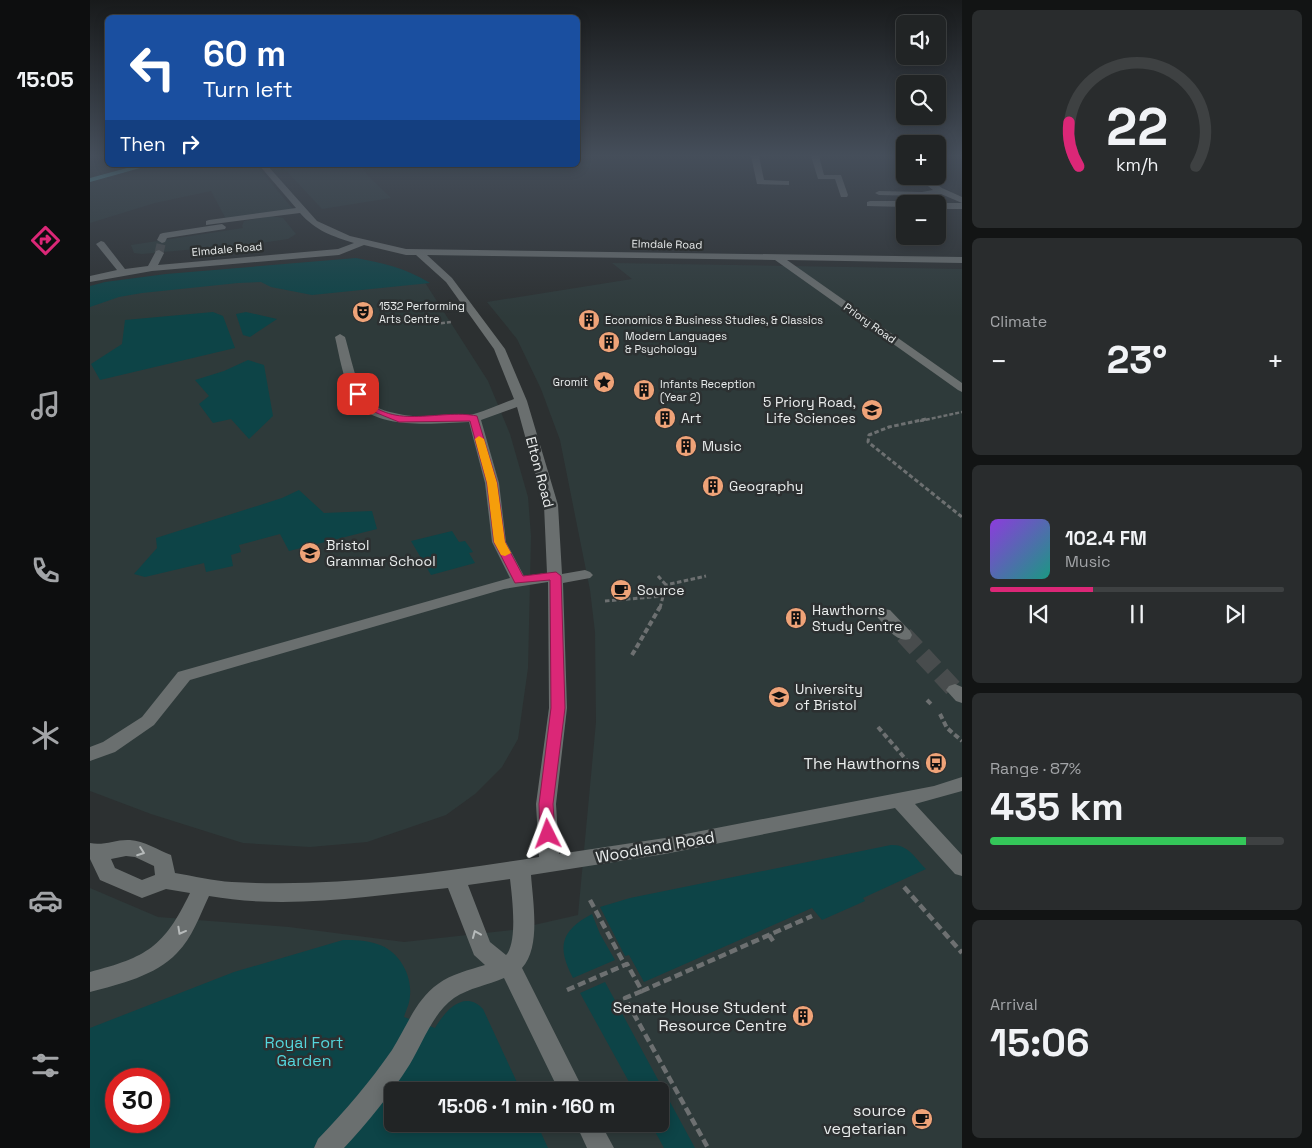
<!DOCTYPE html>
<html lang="en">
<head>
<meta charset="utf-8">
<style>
  body { margin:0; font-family:"Space Grotesk",sans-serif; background:#292c2d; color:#f1f3f6; height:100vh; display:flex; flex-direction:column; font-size:19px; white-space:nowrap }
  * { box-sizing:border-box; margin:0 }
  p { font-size:16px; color:#a2a4a7 }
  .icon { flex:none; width:28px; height:28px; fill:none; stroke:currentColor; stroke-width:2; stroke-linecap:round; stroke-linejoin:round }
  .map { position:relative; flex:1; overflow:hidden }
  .panel { display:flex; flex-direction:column; gap:10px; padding:10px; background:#121414; width:350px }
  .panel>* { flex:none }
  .banner { position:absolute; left:15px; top:15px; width:475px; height:152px; border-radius:8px; box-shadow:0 2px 12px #0003,0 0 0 1px #3e4142; background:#1a4fa0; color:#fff; overflow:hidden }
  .controls { position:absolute; left:806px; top:15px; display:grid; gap:10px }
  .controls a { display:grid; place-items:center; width:50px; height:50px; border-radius:8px; background:#212425; box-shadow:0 2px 12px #0003,0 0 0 1px #3e4142; font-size:25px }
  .speed { position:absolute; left:15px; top:1068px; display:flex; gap:10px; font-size:25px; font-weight:700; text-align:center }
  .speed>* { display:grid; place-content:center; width:65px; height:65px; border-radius:50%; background:#212425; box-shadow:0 2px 12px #0003,0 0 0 1px #3e4142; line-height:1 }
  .speed .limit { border:8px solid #d22; background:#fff; color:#111 }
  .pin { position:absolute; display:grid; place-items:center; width:42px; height:42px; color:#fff; margin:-21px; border-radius:10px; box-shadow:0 2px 8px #0006 }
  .me { position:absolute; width:55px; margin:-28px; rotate:357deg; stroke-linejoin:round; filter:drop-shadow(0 0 4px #0008) }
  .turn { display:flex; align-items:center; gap:18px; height:105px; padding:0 15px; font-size:22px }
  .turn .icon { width:65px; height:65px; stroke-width:2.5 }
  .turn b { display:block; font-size:35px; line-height:42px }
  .then { display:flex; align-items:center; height:48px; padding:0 15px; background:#0003; gap:10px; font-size:19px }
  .big { font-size:38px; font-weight:800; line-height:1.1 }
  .panel .tile { flex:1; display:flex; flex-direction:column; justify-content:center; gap:8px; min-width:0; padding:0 18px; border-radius:8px; background:#292c2d }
  .panel .dial { align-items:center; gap:0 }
  .dial svg { height:130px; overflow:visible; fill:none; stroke:#3e4142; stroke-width:7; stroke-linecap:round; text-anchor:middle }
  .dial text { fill:#f1f3f6; stroke:none }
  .song { display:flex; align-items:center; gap:15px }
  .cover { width:60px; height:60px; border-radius:8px; background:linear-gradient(135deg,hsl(270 70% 55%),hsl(170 70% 35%)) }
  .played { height:5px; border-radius:2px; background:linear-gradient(90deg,#db2777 35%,#3e4142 35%) }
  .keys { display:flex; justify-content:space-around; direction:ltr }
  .heat { display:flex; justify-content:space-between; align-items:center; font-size:28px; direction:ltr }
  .charge { height:8px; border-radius:4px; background:linear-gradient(90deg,#34c759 87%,#3e4142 0) }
  .trip { position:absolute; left:294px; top:1082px; width:285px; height:50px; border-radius:8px; background:#212425; box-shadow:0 2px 12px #0003,0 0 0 1px #3e4142; font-weight:800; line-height:50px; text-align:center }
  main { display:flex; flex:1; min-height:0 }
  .tab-bar { display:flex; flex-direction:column; width:90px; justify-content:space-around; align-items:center; background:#0d0e0f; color:#a2a4a7 }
  .tab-bar .icon { width:35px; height:35px }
  .tab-bar .selected { color:#db2777 }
  .tab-bar b { font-size:22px; color:#f1f3f6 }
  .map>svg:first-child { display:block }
  .built { fill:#2e3a3a; fill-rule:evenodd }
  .green { fill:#0d4447; fill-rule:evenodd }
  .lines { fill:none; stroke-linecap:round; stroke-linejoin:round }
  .minor-tunnel-far1 { stroke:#484c4d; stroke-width:9; stroke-dasharray:9 4.5; stroke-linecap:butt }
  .minor-tunnel { stroke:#484c4d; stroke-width:18; stroke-dasharray:18 9; stroke-linecap:butt }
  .path-far3 { stroke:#6d7071; stroke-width:2.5; stroke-dasharray:4 2; stroke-linecap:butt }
  .path-far2 { stroke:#6d7071; stroke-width:3; stroke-dasharray:4.5 2.5; stroke-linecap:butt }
  .path-far1 { stroke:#6d7071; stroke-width:4; stroke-dasharray:5.5 3; stroke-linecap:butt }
  .path { stroke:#6d7071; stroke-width:4.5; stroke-dasharray:8 4; stroke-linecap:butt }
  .minor { fill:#6a6f6f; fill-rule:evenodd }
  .major { fill:#4da1a5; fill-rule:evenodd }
  .oneway { stroke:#b6baba }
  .route { fill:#db2777; stroke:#8e194d }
  .slow { fill:#f59e0b }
  .labels { text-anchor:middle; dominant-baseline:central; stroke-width:5; stroke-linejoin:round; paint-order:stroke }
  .far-street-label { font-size:11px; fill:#e9ecec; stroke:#2c3031 }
  .far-poi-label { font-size:11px; fill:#e9ecec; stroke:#2c3031; text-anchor:start }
  .poi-label { font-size:14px; fill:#e9ecec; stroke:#2c3031; text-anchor:start }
  .street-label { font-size:14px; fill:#e9ecec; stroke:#2c3031 }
  .near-poi-label { font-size:16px; fill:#e9ecec; stroke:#2c3031; text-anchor:end }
  .near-street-label { font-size:16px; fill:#e9ecec; stroke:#2c3031 }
  .near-park-label { font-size:16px; fill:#54d6dc; stroke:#2c3031 }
</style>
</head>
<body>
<main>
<nav class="tab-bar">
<b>15:05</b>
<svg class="icon selected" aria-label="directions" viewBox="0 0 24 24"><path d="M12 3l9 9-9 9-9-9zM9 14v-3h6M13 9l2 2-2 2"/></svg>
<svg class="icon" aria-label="music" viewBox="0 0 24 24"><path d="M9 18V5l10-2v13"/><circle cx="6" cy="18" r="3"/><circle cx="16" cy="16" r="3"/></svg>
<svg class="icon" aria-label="phone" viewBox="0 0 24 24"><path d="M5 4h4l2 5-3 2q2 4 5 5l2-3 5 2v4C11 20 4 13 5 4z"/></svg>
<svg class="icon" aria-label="climate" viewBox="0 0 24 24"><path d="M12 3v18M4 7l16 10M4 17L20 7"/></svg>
<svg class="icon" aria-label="car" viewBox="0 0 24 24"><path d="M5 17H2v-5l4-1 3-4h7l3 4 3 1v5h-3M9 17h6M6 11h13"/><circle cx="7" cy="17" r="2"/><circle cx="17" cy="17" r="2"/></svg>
<svg class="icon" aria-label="filters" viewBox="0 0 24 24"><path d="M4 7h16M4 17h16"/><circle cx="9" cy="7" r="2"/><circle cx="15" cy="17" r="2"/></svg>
</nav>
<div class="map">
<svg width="872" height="1148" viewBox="0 0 872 1148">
  <rect width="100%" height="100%" fill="#2c3031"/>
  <g class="built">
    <path d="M0 156H17L18 165H166L203 209 136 219 121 191 65 203 0 223Z"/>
    <path d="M488 156H504L500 168 470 165 469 167 440 166 488 165Z"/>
    <path d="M191 165H272L277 175 301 198 232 209Z"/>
    <path d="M181 216 193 218 206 234 198 239 171 243 52 254 44 253 41 245 153 228 152 226 154 221Z"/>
    <path d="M522 263 872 269V1148H0V888L68 917 199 927 314 942 422 930 488 915 506 722 505 632 500 590 470 440 451 389 427 339 397 302 542 279ZM26 1079H69V1121H26ZM302 1091H570V1124H302Z"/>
    <path d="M99 274 334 281 398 381 420 434 438 497 441 536 438 668 428 739 412 767 385 794 356 815 277 842 220 847 153 843 61 814 0 791V292Z"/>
  </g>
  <g class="green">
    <path d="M266 258C294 263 315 268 340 283L222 295 181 287 171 282 148 283 52 293 29 297 0 307V286L15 282 76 274Z"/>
    <path d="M123 312 133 316 145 348 10 380 1 364 32 344 35 320Z"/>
    <path d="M156 312 187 319 160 337 153 335 146 314Z"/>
    <path d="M158 360 174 365 183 416 159 439 141 419 123 423 109 404 119 396 105 380 134 371Z"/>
    <path d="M209 490 234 513 282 511 287 529 199 551 190 534 149 545 151 552 141 555 143 566 116 572 114 563 55 577 44 574 67 548 66 538 192 498Z"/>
    <path d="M362 531 369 542 375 541 383 552 379 553 385 563 341 575 321 541Z"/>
    <path d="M801 845C818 844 825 858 836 869L773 898 775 901 732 920 722 908 554 982 539 955 535 956 510 907 540 898Z"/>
    <path d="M502 914 510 934 525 960 483 978C467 947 470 931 502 914Z"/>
    <path d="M253 940C264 940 276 940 287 944 308 950 322 974 320 995 320 1003 316 1010 314 1017L345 1028C355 1011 374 989 393 1009L431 1091H302V1124H447L458 1148H0V1028L144 972ZM26 1079H69V1121H26Z"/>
    <path d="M515 982 605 1148H574L561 1124H570V1091H544L490 993Z"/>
  </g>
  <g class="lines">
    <path class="minor-tunnel-far1" d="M69 253 72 240"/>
    <path class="minor-tunnel" d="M814 635 865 690"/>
    <g class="path-far3">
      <path d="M345 324 361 322"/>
      <path d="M830 421 872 412"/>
    </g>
    <g class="path-far2">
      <path d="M836 419 799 427 779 435 778 442 872 517"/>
      <path d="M568 576 576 585"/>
      <path d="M515 601 574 596"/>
      <path d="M570 608 576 585 616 576"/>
    </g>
    <g class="path-far1">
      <path d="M542 655 570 607"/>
      <path d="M837 700 842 705"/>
      <path d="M850 714 857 728 872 741"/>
      <path d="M788 727 825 770"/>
    </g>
    <g class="path">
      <path d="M814 887 872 953"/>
      <path d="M500 900 535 965"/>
      <path d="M679 935 683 941"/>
      <path d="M477 990 537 964 552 991 722 916"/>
      <path d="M552 991 535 998 618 1148"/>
    </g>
    <g class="minor">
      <path d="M661 156H669L674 180 696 181H699V185L667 184Z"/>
      <path d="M721 156H729L734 175H751L758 195 757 197H751L745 179H728Z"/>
      <path d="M804 156H812L815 159V165Z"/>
      <path d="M169 165H177L227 221 260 236 316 249 872 257V263L697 260 872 383V392L868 390 685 260 337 255 362 278 415 349 437 401 468 505 472 574 495 570 500 572 503 575 500 578 473 583 477 708 466 804 469 854 575 838 844 786 872 777V791L825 804 872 855V876L865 874 805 808 575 854 441 875C443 902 451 948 432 968L494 1091H469L414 978C398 985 379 988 364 998 343 1013 333 1042 320 1064 301 1094 278 1122 254 1148H224L228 1139C255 1111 280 1082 302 1050 316 1028 326 999 348 984 361 974 379 970 395 965L384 955 358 888C279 896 198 910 119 896 110 915 102 938 87 953 65 976 30 984 0 992V972C57 957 74 947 100 893L76 889 52 898 10 880 0 859V843C14 846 26 839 40 840 54 841 68 850 81 855L85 873C104 876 123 881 142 882 245 888 348 873 449 857L446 804 459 708 458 582 414 589 100 680 64 725 25 752 0 761V747L13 742 52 717 88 672 420 578 402 542 395 483 379 422C349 423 292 430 270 406 254 389 250 358 245 337L250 334 255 337C260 353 267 391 279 402 296 419 362 420 384 414 398 410 411 404 424 399L404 349 356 282 326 255H316L274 245 249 255 62 271 0 282V276L27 270 6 244 11 241 14 242 35 269 58 266 66 251 69 250 74 253 68 265 248 249 264 243C242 236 226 231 210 213L116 225V221L119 220 206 208ZM427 407 454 505 457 573 434 576 416 542 409 483 391 420ZM36 856 45 857 64 866 65 875 52 880 25 868 21 859ZM420 879C422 896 428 942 416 955L400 942 378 885Z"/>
      <path d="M825 176H835L852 188 872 197V203L851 194 832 196 789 195 785 193 789 191 832 192 843 190Z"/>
      <path d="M780 201H815L819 204H815V207L777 206V202Z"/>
      <rect x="848" y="203" width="24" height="6"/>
      <path d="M132 224 136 227 135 229 77 238 75 242 72 243 67 240 70 234 73 233Z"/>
      <path d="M794 609 800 610 820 631 822 635 820 639C806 643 797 627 788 618L786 614 788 610Z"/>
      <path d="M865 684 872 687V703L866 701 856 690 859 686Z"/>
      <path d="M486 1124H511L524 1148H497Z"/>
    </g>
    <path class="major" d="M48 165H61L0 182V178Z"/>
  </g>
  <defs><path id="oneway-chevron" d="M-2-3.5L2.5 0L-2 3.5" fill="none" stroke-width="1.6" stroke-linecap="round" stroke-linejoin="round" transform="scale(1.25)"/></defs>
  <g class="oneway">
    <use href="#oneway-chevron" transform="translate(51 852) rotate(20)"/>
    <use href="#oneway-chevron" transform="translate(91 931) rotate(119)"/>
    <use href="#oneway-chevron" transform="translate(386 934) rotate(-113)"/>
  </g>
  <linearGradient id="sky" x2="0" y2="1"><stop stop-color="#181a1b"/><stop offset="0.49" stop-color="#454e5a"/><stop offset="1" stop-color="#454e5a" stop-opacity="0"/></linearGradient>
  <rect width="872" height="317" fill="url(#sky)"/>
  <path class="route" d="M268 392 271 393C298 433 349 408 387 416L407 483 415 542 433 576 466 572 471 576 475 708 463 804 465 834 463 839 458 840 453 839 450 834 449 804 461 708 460 580 425 583 404 542 397 483 380 421 309 422 272 407 264 394Z"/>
  <path class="slow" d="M389 436 394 439 407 483 415 542 421 553 415 556 411 555 404 542 397 483 385 439Z"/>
  <defs>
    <g id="theatre-disc" transform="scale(1.125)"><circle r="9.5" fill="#efa378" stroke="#2c3031"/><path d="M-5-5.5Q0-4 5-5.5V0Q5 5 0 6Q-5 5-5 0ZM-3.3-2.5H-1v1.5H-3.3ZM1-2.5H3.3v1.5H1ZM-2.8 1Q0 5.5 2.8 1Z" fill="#111"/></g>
    <g id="building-disc" transform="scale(1.125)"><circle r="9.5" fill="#efa378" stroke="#2c3031"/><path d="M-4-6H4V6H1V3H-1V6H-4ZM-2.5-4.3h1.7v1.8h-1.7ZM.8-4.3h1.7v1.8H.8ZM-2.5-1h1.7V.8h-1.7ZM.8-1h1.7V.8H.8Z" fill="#111"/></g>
    <g id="sight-disc" transform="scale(1.125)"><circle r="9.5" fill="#efa378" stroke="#2c3031"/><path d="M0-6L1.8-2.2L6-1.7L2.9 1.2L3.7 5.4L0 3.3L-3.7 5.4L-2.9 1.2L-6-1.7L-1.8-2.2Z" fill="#111"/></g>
    <g id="university-disc" transform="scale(1.125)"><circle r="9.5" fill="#efa378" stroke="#2c3031"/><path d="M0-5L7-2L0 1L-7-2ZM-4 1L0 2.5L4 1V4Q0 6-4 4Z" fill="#111"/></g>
    <g id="school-disc" transform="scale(1.125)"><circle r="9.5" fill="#efa378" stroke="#2c3031"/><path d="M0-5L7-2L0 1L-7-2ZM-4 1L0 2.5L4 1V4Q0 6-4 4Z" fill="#111"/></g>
    <g id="cafe-disc" transform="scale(1.125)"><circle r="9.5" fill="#efa378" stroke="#2c3031"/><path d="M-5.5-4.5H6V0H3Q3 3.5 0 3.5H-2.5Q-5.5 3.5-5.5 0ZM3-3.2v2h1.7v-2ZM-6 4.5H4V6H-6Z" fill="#111"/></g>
    <g id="bus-disc" transform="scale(1.125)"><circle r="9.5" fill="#efa378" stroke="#2c3031"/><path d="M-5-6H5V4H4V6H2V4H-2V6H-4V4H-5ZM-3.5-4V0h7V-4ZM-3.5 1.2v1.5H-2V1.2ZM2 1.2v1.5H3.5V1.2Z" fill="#111"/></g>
  </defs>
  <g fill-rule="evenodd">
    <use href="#theatre-disc" x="273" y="312"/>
    <use href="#building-disc" x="499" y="320"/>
    <use href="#building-disc" x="519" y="342"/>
    <use href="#sight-disc" x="514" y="382"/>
    <use href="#building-disc" x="554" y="390"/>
    <use href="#university-disc" x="782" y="410"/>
    <use href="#building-disc" x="575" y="418"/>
    <use href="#building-disc" x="596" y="446"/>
    <use href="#building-disc" x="623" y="486"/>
    <use href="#school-disc" x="220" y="553"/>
    <use href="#cafe-disc" x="531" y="590"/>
    <use href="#building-disc" x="706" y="618"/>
    <use href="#university-disc" x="689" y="697"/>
    <use href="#bus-disc" x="846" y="763"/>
    <use href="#building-disc" x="713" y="1016"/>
    <use href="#cafe-disc" x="832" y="1119"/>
  </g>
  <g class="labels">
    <g class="far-street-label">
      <text transform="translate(577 244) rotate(1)">Elmdale Road</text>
      <text transform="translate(137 249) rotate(-5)">Elmdale Road</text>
      <text transform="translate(780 323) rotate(35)">Priory Road</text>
    </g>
    <g class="far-poi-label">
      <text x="289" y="306">1532 Performing<tspan x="289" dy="13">Arts Centre</tspan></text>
      <text x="515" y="320">Economics &amp; Business Studies, &amp; Classics</text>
      <text x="535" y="336">Modern Languages<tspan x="535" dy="13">&amp; Psychology</tspan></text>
      <text x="498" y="382" text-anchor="end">Gromit</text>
      <text x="570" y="384">Infants Reception<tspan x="570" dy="13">(Year 2)</tspan></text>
    </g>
    <g class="poi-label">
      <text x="766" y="402" text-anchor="end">5 Priory Road,<tspan x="766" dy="16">Life Sciences</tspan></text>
      <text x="591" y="418">Art</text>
      <text x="612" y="446">Music</text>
      <text x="639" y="486">Geography</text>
      <text x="236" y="545">Bristol<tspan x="236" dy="16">Grammar School</tspan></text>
      <text x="547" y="590">Source</text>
      <text x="722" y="610">Hawthorns<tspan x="722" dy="16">Study Centre</tspan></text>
      <text x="705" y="689">University<tspan x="705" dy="16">of Bristol</tspan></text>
    </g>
    <g class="street-label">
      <text transform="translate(450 472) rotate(75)">Elton Road</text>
    </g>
    <g class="near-poi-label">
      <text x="830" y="763">The Hawthorns</text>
      <text x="697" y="1007">Senate House Student<tspan x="697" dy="18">Resource Centre</tspan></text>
      <text x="816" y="1110">source<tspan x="816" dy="18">vegetarian</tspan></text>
    </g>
    <g class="near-street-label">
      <text transform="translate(565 847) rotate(-10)">Woodland Road</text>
    </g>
    <g class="near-park-label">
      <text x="214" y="1042">Royal Fort<tspan x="214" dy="18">Garden</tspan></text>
    </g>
  </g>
</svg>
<div class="controls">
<a><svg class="icon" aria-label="sound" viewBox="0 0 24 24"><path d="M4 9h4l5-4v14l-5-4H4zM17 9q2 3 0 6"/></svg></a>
<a><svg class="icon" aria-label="search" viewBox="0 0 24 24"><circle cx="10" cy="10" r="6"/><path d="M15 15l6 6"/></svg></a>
<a>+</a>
<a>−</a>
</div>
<div class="speed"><div class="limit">30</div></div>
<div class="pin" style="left:268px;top:394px;background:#d93025"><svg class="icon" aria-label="arrive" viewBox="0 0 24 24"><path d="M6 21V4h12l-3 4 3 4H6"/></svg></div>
<svg class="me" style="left:458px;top:834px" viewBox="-20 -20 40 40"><path d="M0-17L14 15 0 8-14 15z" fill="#db2777" stroke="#fff" stroke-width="4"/></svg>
<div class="trip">15:06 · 1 min · 160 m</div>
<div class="banner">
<div class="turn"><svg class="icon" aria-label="left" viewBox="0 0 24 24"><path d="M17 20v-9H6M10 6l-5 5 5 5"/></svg><div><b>60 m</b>Turn left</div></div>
<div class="then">Then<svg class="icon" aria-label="right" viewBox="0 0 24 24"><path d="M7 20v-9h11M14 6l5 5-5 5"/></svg></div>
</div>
</div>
<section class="panel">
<div class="tile dial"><svg viewBox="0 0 100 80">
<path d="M14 69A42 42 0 1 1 86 69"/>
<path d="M14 69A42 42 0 0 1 8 42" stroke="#db2777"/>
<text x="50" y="56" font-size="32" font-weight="700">22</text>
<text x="50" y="72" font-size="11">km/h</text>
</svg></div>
<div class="tile"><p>Climate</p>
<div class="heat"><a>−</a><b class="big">23°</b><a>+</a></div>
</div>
<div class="tile">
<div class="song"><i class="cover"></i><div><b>102.4 FM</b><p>Music</p></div></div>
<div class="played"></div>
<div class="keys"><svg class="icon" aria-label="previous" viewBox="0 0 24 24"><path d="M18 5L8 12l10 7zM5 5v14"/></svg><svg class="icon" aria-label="pause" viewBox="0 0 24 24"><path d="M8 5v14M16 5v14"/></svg><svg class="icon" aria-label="next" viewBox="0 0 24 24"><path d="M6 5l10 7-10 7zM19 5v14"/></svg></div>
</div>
<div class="tile"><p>Range · 87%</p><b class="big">435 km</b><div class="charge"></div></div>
<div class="tile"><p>Arrival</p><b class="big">15:06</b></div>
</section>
</main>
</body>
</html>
